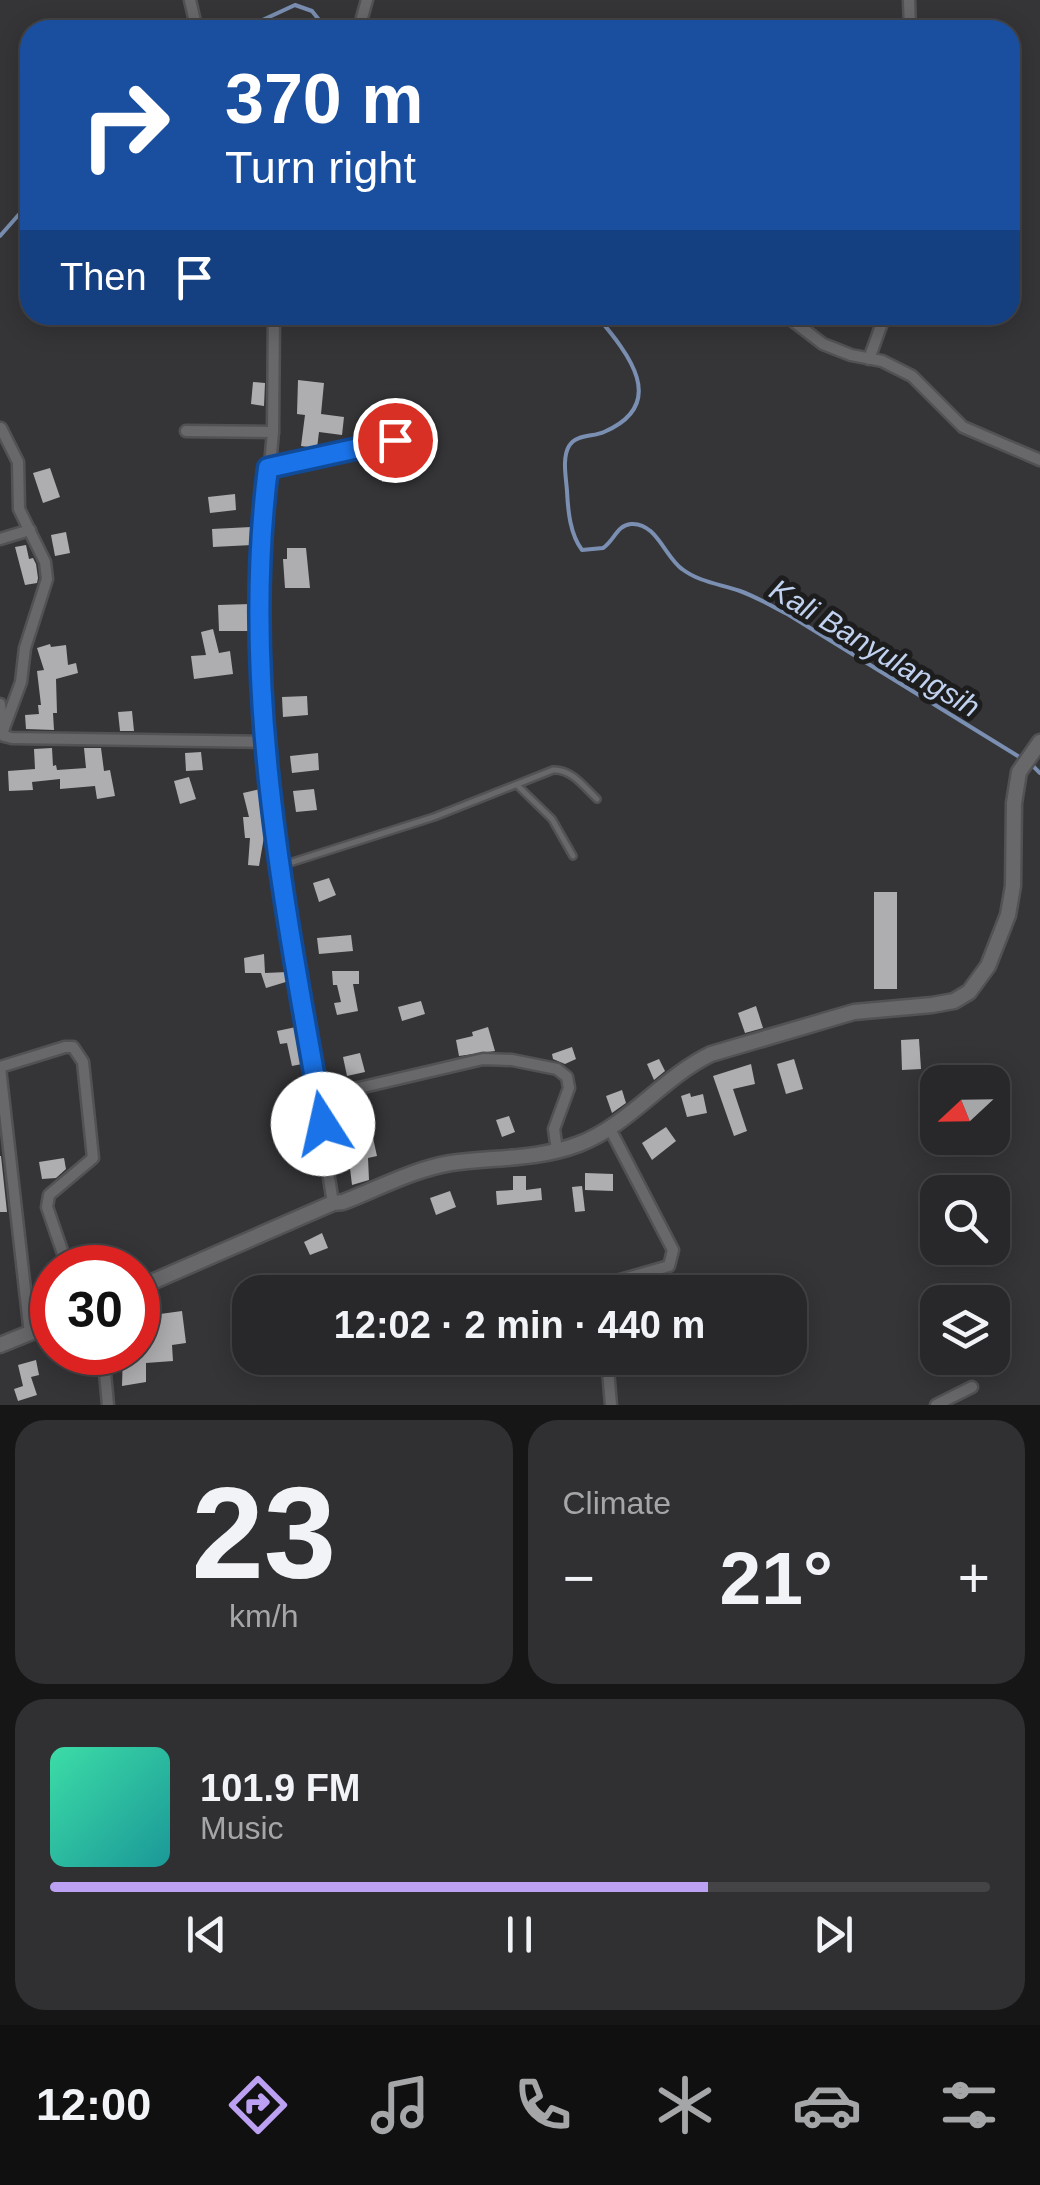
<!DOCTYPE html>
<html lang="en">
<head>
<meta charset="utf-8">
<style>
  body { margin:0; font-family:Arial,sans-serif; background:#303032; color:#f1f3f6; height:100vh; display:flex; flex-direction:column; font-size:38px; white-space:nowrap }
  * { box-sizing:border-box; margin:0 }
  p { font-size:32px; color:#a5a6a8 }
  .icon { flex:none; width:55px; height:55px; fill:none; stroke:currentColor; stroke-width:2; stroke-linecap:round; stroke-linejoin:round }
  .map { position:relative; height:1405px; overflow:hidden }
  .drawer { display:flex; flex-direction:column; gap:15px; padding:15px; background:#161617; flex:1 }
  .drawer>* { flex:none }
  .hud { position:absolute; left:20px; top:20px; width:1000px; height:305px; border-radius:30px; box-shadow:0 5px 25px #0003,0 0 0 2px #444447; background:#1a4fa0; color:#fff; overflow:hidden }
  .needle { width:65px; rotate:248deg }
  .fabs { position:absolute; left:920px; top:1065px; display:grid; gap:20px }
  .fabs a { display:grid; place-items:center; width:90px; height:90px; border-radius:20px; background:#28282a; box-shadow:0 5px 25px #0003,0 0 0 2px #444447; font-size:50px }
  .speed { position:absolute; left:30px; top:1245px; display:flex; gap:20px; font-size:50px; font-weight:700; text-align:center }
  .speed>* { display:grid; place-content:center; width:130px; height:130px; border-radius:50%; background:#28282a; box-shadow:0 5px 25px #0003,0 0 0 2px #444447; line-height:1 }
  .speed .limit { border:15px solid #d22; background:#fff; color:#111 }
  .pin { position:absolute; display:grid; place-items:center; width:85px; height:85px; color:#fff; margin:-42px; border:5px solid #fff; border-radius:50%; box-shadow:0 2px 10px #0007 }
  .me { position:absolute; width:110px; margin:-55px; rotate:350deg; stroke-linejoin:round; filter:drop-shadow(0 0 8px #0008) }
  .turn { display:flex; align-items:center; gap:35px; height:210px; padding:0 40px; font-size:45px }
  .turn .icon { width:130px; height:130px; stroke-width:2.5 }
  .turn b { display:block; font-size:70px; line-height:85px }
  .then { display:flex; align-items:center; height:95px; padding:0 40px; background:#0003; gap:20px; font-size:38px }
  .big { font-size:75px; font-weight:600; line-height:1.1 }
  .drawer .tile { flex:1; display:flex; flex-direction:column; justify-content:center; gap:15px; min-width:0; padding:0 35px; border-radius:30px; background:#303032 }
  .drawer .dial { align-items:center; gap:0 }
  .dial b { font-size:130px; line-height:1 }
  .song { display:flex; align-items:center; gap:30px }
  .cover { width:120px; height:120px; border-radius:15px; background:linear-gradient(135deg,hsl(160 70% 55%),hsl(180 70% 35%)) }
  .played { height:10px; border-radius:5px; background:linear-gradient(90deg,#bca0f2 70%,#444447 70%) }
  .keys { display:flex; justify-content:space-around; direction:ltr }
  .heat { display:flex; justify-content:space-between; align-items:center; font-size:55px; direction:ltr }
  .drawer .tiles { flex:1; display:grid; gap:15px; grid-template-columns:1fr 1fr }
  .tile:last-child { grid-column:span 2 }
  .trip { position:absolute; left:232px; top:1275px; width:575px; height:100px; border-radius:30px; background:#28282a; box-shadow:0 5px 25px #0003,0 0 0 2px #444447; font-weight:600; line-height:100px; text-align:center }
  .dock { display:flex; height:160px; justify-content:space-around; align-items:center; background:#101011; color:#a5a6a8 }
  .dock .icon { width:70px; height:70px }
  .dock .selected { color:#bca0f2 }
  .dock b { font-size:45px; color:#f1f3f6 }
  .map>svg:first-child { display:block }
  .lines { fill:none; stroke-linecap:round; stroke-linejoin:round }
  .stream { stroke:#7a8fb2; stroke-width:4 }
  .building { fill:#aeaeb1 }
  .lane-casing { stroke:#525255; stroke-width:10 }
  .street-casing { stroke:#525255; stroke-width:15 }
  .secondary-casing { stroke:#525255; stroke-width:19 }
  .lane { stroke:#68686b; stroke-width:5 }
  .street { stroke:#68686b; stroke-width:10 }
  .secondary { stroke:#68686b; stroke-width:14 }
  .route-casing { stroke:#114b97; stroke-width:25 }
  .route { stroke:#1a73e8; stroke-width:18 }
  .labels { text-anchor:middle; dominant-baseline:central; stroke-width:10; stroke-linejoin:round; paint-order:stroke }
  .water-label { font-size:30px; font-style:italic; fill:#c0d2f0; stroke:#1d1d1e }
</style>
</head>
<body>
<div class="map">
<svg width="1040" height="1405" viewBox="0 0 1040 1405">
  <rect width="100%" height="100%" fill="#353538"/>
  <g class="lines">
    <g class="stream">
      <path d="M241 30 295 5 312 11 327 30"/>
      <path d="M0 236 22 211 30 187"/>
      <path d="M596 315C626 351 671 403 604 432 593 437 576 434 569 446 562 458 566 477 567 491 568 511 570 534 582 550L603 548C614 541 617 525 631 524 656 522 665 557 682 569 699 582 720 584 740 591 757 597 773 607 789 615L1021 758"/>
      <path d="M1030 763 1040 773"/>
    </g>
  </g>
  <g class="building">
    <path d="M298 380 324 383 321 414 344 417 342 435 319 432 317 448 301 446 305 415 297 414Z"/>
    <path d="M253 382 265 383 264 406 251 404Z"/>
    <path d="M399 450 401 481 382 482 380 452Z"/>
    <path d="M50 468 60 497 43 503 33 473Z"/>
    <path d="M235 494 236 510 210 513 208 497Z"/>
    <path d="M251 527 252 545 213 547 212 529Z"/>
    <path d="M66 532 70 553 55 556 51 535Z"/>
    <path d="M26 545 29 559 33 558 36 564 38 578 37 583 25 585 15 547Z"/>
    <path d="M287 548H306L310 588H285L283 559H287Z"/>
    <path d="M251 604 252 631H219L218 605Z"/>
    <path d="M213 629 219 653 230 651 233 674 194 679 191 656 206 655 201 632Z"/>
    <path d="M50 644 51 647 66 645 68 665 76 663 78 673 56 679 57 713H53L54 730 26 729 25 715 39 714 38 705H41L37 671 44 670 37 648Z"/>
    <path d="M307 696 308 715 283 717 282 697Z"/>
    <path d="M132 711 134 731H120L118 712Z"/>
    <path d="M52 748 53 766 56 765 57 770 86 768 84 748H101L104 771 110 770 115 796 97 799 95 786 60 789V779L32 782 33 790 9 791 8 771 35 769 34 749Z"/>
    <path d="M201 752 203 770 186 771 185 753Z"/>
    <path d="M318 753 319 770 292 773 290 756Z"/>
    <path d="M189 777 196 799 180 804 174 781Z"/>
    <path d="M260 789 264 837 259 866 248 865 250 838H245L243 817H249L243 793Z"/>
    <path d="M314 789 317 810 296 812 293 791Z"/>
    <path d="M329 878 336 895 319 902 313 883Z"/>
    <rect x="874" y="892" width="23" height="97"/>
    <path d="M351 935 353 951 319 954 317 938Z"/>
    <path d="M264 954 265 973 287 972 289 981 266 988 261 973H245L244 958Z"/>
    <path d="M332 971H359V984H353L358 1011 337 1015 334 1003 341 1002 337 985H333Z"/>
    <path d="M421 1001 425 1014 402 1021 398 1007Z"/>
    <path d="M756 1006 763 1028 745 1033 738 1013Z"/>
    <path d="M296 1027 302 1064 292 1066 287 1043 280 1044 277 1031Z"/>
    <path d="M488 1027 495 1051 459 1056 456 1040 473 1036 472 1032Z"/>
    <path d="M919 1039 921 1069 902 1070 901 1040Z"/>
    <path d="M572 1047 576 1059 565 1064 553 1059 552 1054Z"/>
    <path d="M360 1053 365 1072 347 1076 343 1057Z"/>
    <path d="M659 1059 665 1071 654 1080 647 1064Z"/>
    <path d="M794 1059 803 1089 786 1094 777 1064Z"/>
    <path d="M751 1064 755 1084 733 1089 747 1131 734 1136 713 1076Z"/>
    <path d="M622 1090 626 1103 612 1113 606 1096Z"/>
    <path d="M690 1093 691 1097 703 1094 707 1113 687 1117 681 1096Z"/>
    <path d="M361 1101 365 1116 344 1121 340 1106Z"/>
    <path d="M509 1116 515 1132 502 1137 496 1120Z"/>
    <path d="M666 1127 676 1141 652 1160 642 1143Z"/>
    <path d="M373 1138 377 1156 368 1158 369 1180 352 1185 347 1143Z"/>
    <path d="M0 1156H1L7 1212H0Z"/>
    <path d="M64 1158 66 1169 56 1178 42 1179 39 1162Z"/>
    <path d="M585 1173 613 1174V1191L585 1190Z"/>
    <path d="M513 1176H526V1190L541 1188 542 1200 497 1205 496 1191 513 1190Z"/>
    <path d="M582 1186 585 1211 575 1212 572 1187Z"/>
    <path d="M450 1191 456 1207 436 1215 430 1198Z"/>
    <path d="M322 1233 328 1248 310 1255 304 1242Z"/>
    <path d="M182 1311 186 1343 172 1345 173 1361 146 1363V1382L122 1386 123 1352H138V1324L160 1316V1314Z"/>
    <path d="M36 1360 39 1375 31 1377 37 1395 18 1401 14 1389 23 1386 18 1365Z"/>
  </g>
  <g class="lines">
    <g class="lane-casing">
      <g id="lane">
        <path d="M517 785 552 819 573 856"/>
        <path d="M280 866 434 817 553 770C572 769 584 787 597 799"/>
      </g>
    </g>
    <g class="street-casing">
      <g id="street">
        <path d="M190 0 197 30"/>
        <path d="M909 0 910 30"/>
        <path d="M362 30 361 21 367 0"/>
        <path d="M274 315 273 432 259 586 264 742 272 821 333 1203"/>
        <path d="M785 315 823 344 851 355 882 361 912 376 963 427 1040 460"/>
        <path d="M869 359 885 315"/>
        <path d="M1 428 18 462 19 509 45 562 47 579 25 648 21 682 4 728"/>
        <path d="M186 431 273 432"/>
        <path d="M268 468 395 440"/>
        <path d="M0 539 30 530"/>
        <path d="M0 704 4 736 12 738 264 742"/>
        <path d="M0 1067 65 1047H73L83 1062 93 1158 49 1195 47 1207 68 1268"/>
        <path d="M0 1068 30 1334"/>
        <path d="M318 1092 359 1088 483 1059 512 1060 557 1069 567 1077 569 1088 554 1129 557 1150"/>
        <path d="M603 1292 606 1285 613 1282 669 1266 673 1250 609 1127"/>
        <path d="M103 1352 108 1405"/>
        <path d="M607 1358 611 1405"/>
        <path d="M936 1405 972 1387"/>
      </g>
    </g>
    <g class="secondary-casing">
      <g id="secondary">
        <path d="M138 1288 333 1203 343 1202C377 1189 414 1169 451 1163 494 1157 537 1160 579 1144 629 1125 663 1077 711 1054L854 1012 932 1005 954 1001 969 992 988 966 1008 915 1013 886 1014 803 1019 772 1040 742"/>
        <path d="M0 1345 52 1324"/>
      </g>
    </g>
    <use href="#lane" class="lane"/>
    <use href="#street" class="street"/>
    <use href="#secondary" class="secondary"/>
  </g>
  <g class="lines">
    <g class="route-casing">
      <path id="route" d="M323 1124C285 907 240 688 268 468L395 440"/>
    </g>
    <use href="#route" class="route"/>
  </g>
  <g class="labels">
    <g class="water-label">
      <text transform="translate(875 648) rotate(31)">Kali Banyulangsih</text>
    </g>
  </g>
</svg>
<div class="fabs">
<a><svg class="needle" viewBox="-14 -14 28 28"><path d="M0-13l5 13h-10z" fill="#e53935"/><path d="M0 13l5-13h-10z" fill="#a5a6a8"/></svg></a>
<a><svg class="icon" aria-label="search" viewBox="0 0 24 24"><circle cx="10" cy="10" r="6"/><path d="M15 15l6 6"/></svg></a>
<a><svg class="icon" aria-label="layers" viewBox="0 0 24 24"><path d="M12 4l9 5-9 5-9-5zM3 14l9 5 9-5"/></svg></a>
</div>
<div class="speed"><div class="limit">30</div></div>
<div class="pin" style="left:395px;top:440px;background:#d93025"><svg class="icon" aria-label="arrive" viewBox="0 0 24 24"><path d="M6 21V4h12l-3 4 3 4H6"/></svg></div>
<svg class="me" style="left:323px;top:1124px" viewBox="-20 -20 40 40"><circle r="19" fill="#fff"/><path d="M0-13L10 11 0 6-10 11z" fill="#1a73e8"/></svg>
<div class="trip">12:02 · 2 min · 440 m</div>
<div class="hud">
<div class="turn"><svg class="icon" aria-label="right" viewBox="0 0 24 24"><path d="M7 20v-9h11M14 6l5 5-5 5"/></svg><div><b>370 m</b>Turn right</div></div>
<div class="then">Then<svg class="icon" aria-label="arrive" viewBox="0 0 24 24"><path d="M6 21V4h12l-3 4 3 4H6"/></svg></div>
</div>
</div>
<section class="drawer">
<div class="tiles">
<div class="tile dial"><b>23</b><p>km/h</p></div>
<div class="tile"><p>Climate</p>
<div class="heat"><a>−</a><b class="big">21°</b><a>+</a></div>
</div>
<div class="tile">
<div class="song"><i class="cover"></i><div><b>101.9 FM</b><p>Music</p></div></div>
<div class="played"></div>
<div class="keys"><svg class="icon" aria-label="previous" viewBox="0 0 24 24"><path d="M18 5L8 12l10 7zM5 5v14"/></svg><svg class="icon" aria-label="pause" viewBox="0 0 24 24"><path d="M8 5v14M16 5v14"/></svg><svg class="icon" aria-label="next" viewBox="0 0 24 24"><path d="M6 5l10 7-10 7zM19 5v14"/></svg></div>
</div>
</div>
</section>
<nav class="dock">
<b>12:00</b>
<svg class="icon selected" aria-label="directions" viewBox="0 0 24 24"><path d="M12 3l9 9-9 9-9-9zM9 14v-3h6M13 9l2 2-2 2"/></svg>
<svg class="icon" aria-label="music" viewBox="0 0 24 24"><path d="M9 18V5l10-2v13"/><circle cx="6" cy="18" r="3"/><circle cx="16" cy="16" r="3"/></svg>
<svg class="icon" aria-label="phone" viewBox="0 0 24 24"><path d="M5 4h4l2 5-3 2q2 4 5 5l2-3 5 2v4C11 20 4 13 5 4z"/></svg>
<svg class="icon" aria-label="climate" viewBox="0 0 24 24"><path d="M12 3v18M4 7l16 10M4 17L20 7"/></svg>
<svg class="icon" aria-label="car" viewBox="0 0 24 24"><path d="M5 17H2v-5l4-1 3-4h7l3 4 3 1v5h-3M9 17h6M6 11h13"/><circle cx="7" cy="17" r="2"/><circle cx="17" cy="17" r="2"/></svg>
<svg class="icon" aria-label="filters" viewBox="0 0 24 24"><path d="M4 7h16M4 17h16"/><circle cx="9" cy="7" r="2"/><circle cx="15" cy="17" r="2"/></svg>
</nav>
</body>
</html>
